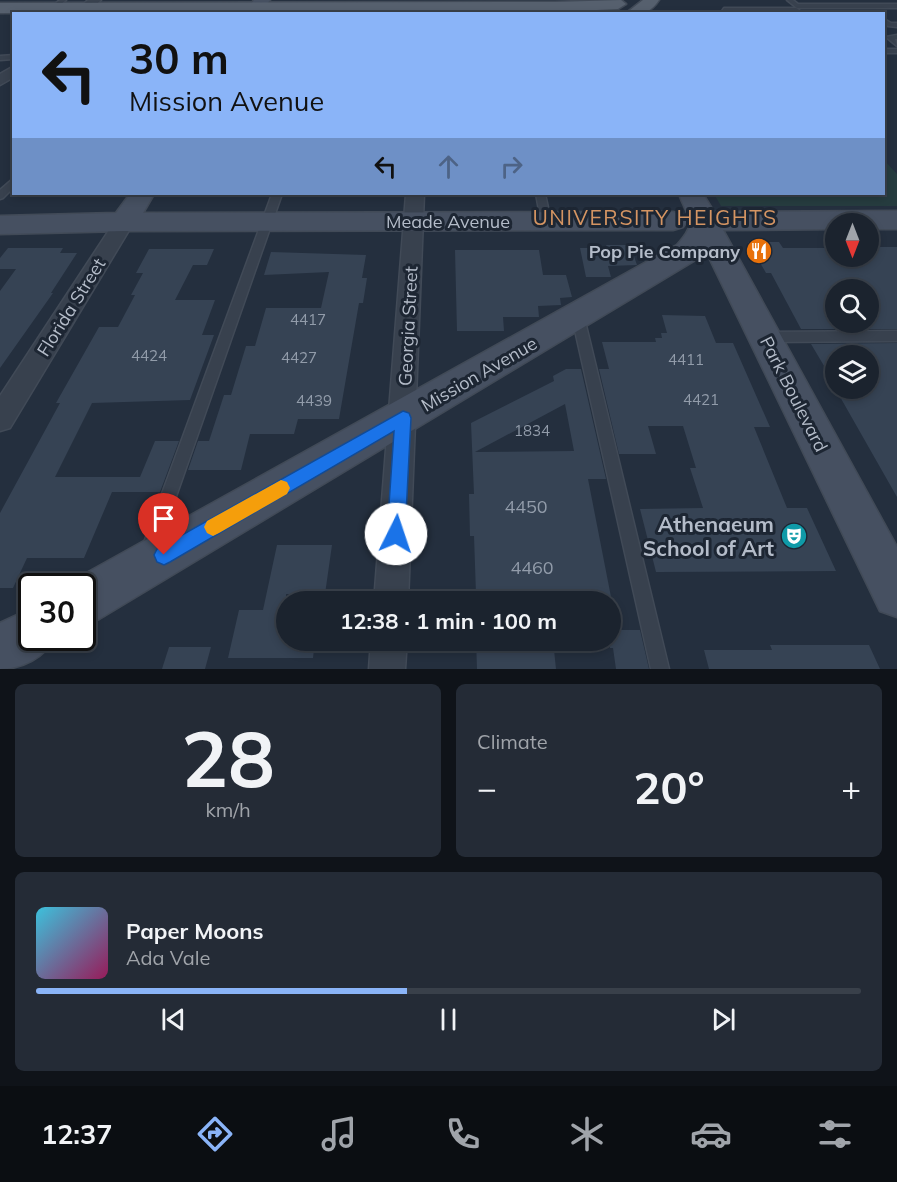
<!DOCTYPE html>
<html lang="en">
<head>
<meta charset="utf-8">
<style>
  body { margin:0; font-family:Mulish,sans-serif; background:#242b36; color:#f1f3f6; height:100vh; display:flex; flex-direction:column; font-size:22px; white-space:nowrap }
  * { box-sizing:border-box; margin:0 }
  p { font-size:20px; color:#a0a4aa }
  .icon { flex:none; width:33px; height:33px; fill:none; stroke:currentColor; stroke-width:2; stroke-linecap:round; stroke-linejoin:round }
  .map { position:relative; height:669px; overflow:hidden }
  .sheet { display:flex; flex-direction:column; gap:15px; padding:15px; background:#0f1319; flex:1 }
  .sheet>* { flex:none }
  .top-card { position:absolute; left:12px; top:12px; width:873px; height:183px; border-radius:0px; box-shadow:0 3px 9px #0003,0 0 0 2px #39404a; background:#8ab4f8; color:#111; overflow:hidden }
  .needle { width:39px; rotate:180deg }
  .controls { position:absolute; left:825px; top:213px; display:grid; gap:12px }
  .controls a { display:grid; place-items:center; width:54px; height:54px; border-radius:50%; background:#1b232e; box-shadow:0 3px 9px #0003,0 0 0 2px #39404a; font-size:30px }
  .speed { position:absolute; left:18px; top:573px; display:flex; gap:12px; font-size:30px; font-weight:700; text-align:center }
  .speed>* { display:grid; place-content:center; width:78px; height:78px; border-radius:50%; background:#1b232e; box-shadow:0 3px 9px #0003,0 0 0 2px #39404a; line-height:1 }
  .speed .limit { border:3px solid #111; border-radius:9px; background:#fff; color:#111 }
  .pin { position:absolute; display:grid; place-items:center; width:51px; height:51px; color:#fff; margin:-62px -26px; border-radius:50% 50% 50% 0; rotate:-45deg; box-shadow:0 0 6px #0007 }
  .pin .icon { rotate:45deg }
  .me { position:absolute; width:66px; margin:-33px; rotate:4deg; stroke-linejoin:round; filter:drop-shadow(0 0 4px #0008) }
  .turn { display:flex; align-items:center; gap:21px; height:126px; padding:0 18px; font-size:27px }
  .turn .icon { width:78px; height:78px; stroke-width:2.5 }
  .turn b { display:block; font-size:42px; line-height:51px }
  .lanes { display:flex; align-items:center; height:57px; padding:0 18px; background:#0003; justify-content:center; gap:30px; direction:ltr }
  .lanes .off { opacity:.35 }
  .big { font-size:45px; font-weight:700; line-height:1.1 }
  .sheet .widget { flex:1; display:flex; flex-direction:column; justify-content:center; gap:9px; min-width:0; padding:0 21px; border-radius:9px; background:#242b36 }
  .sheet .dial { align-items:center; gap:0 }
  .dial b { font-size:78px; line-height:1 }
  .song { display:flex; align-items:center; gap:18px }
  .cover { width:72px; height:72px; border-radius:9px; background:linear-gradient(135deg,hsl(190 70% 55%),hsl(330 70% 35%)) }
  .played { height:6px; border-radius:3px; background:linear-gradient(90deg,#8ab4f8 45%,#39404a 45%) }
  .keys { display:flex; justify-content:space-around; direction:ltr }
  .heat { display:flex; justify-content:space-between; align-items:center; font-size:33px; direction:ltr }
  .sheet .tiles { flex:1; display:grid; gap:15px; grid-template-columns:1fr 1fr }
  .widget:last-child { grid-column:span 2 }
  .trip { position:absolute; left:276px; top:591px; width:345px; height:60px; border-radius:30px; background:#1b232e; box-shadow:0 3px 9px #0003,0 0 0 2px #39404a; font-weight:700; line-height:60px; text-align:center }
  .menu { display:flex; height:96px; justify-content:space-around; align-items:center; background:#0b0e12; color:#a0a4aa }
  .menu .icon { width:42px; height:42px }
  .menu .current { color:#8ab4f8 }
  .menu b { font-size:27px; color:#f1f3f6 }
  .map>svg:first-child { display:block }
  .green { fill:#263c3f }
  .building { fill:#364354; fill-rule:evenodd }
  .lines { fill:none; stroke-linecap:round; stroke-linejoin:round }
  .lane-casing { stroke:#414a57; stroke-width:3 }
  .street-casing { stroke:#414a57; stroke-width:3 }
  .secondary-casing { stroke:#414a57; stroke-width:3 }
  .primary-casing { stroke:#414a57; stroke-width:3 }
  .lane { fill:#38414e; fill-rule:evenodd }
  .street { fill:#38414e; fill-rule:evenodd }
  .secondary { fill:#465061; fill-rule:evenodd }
  .primary { fill:#56606e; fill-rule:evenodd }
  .route { fill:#1a73e8; stroke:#114b97; stroke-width:1.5 }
  .slow { fill:#f59e0b }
  .labels { text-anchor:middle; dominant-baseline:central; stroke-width:6; stroke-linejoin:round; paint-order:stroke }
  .number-label { font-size:15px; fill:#929caa }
  .street-label { font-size:18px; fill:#b4bcc9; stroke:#1d2633 }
  .poi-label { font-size:18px; font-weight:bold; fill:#b4bcc9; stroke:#1d2633; text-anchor:end }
  .near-number-label { font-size:18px; fill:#929caa }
  .quarter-label { font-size:21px; letter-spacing:1.5px; fill:#d59563; stroke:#1d2633 }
  .near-poi-label { font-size:21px; font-weight:bold; fill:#b4bcc9; stroke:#1d2633; text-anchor:end }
</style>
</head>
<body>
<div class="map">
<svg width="897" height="669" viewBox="0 0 897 669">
  <rect width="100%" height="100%" fill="#242f3e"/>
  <path class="green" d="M884 160 897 174V206H721L714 194H884Z"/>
  <g class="building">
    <path d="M748 242H779L783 248H831L836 256H868V247H897V329H801L771 273H766ZM836 290H868V322H836Z"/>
    <path d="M606 245H630L637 265 608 266 611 277H586L580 248H608Z"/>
    <path d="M8 248H63L60 253H77L51 293H53L0 368V291L16 269H0V258Z"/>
    <path d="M149 249H214L207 265H193L175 300H215L202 335H214L190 400 92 403 55 477H140L155 441H179L160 492H112L84 558H27L13 588H0V513L60 403H56L99 327H118L135 295H131L143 273H136Z"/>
    <path d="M455 250H539L543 275H566L572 297 560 298 561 305 538 306 539 317H503L504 331H457Z"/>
    <path d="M271 252 366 255 362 278H367L363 303H359L339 419H298L294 434H250L241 470H188L198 441H209L224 395H231L246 346H255L266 308H321L329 272 264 275Z"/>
    <path d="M662 315 705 316 716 343H733L770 427H754L787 508H807L836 571 656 572 640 509 703 508 690 468H696L683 426H648L656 454H619L599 369H609L602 342H656L655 338H662L661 333H667Z"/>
    <path d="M897 343V497L835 388H868V356H836V386L811 344Z"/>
    <path d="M566 369H581L606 479H588L612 602H570L569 594H476L474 536H470L469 494H474L471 423 554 381 553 376ZM565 404 574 451 475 452Z"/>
    <path d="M277 545H332L325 594H286V640H315L313 658H228L239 610H263Z"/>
    <path d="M610 630H640L649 669H616L613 648H610Z"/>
    <path d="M476 640H553L556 669H477Z"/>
    <path d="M770 645H869L880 669H709L704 650H772Z"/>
    <path d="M169 647H211L205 669H162Z"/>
  </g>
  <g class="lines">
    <g class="lane-casing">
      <g id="lane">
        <path d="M60 0H66L55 9H51V7Z"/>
        <path d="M787 0H793L798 4H897V8H797Z"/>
        <path d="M724 8H796L799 10 796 12 722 11Z"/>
        <path d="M884 19 891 23H897V27L888 26 884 23Z"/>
        <path d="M897 35V39H895L897 46 886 37Z"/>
        <rect x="884" y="49" width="13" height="4"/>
        <path d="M14 55V59L0 60V56Z"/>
        <path d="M14 178V187L3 198 0 199V190Z"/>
        <path d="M272 194H282L158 548 156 554 150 556 144 554 142 548Z"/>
        <path d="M536 194H545L551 221 549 223 546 224 541 221Z"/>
        <path d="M578 313 584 317 669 669H651L572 317Z"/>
        <path d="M897 331V341L766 342 762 340 760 337 762 334 766 332Z"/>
      </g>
    </g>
    <g class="street-casing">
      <g id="street">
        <path d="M88 0H101L86 14H73Z"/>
        <path d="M14 66V77L0 85V74Z"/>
        <path d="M406 194H424L408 602H374Z"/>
        <path d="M124 216 131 218 134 222 10 428 0 431V396L117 218Z"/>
        <path d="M371 640H407L405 669H369Z"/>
      </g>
    </g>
    <g class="secondary-casing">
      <g id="secondary">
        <path d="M254 0H270L260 14H244Z"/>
        <path d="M130 194H154L143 213 673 212 683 215 687 221 683 227 673 230 124 231 0 234V216L116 213Z"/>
        <path d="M679 194H703L714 212 897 211V229H868V224H836V229L723 230 897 547V617L880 611 705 249 697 259 99 619 82 625V586L65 585 677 245C699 221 688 219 679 194Z"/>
        <path d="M32 608V638H54C46 657 21 669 0 669V623Z"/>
      </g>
    </g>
    <g class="primary-casing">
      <g id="primary">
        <path d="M621 0 626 4 618 9 555 12 0 13V3L555 2Z"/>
        <path d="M643 0H659C650 14 641 14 625 14Z"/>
      </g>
    </g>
    <use href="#lane" class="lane"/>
    <use href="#street" class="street"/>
    <use href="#secondary" class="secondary"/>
    <use href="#primary" class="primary"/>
  </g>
  <path class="route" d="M403 411 409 413 411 418 405 534 402 540 396 543 389 540 387 534 394 431 170 562 164 565 157 562 154 555 157 549Z"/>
  <path class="slow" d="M281 480 287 482 290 488 287 494 219 533 213 536 207 533 204 527 207 521Z"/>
  <defs>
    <g id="restaurant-disc" transform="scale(1.35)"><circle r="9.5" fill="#e8710a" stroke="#1d2633"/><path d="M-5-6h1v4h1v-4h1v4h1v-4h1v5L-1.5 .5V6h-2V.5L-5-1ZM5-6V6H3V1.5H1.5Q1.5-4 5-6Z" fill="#fff"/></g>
    <g id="theatre-disc" transform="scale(1.35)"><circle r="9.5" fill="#0f9aa8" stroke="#1d2633"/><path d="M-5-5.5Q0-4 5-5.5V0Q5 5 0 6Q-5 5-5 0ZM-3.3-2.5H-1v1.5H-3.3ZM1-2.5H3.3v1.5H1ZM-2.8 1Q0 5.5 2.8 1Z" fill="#fff"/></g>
  </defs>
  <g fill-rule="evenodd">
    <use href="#restaurant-disc" x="759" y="251"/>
    <use href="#theatre-disc" x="794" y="536"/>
  </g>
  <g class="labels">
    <g class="number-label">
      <text x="308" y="319">4417</text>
      <text x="149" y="355">4424</text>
      <text x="299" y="357">4427</text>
      <text x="686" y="359">4411</text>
      <text x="701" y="399">4421</text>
      <text x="314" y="400">4439</text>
      <text x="532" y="430">1834</text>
    </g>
    <g class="street-label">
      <text x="448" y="221">Meade Avenue</text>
      <text transform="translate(71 307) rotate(-58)">Florida Street</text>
      <text transform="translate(408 326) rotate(-87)">Georgia Street</text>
      <text transform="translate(479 374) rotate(-30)">Mission Avenue</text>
      <text transform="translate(794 394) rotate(63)">Park Boulevard</text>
    </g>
    <g class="poi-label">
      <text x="740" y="251">Pop Pie Company</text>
    </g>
    <g class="near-number-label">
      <text x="526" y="506">4450</text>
      <text x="532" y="567">4460</text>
    </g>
    <g class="quarter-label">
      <text x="655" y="217">UNIVERSITY HEIGHTS</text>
    </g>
    <g class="near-poi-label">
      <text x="774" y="524">Athenaeum<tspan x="774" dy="24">School of Art</tspan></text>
    </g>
  </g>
</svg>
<div class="controls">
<a><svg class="needle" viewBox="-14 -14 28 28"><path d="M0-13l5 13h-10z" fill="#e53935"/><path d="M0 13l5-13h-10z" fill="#a0a4aa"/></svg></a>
<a><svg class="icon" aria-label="search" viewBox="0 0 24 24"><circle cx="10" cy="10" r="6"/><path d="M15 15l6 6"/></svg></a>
<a><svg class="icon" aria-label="layers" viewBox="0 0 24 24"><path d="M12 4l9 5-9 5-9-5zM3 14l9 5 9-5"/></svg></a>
</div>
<div class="speed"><div class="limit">30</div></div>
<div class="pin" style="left:164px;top:555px;background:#d93025"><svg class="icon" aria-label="arrive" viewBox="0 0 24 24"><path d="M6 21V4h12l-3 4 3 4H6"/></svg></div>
<svg class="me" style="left:396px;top:534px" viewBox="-20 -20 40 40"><circle r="19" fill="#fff"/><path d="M0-13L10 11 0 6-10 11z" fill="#1a73e8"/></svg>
<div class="trip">12:38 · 1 min · 100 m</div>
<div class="top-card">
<div class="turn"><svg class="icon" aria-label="left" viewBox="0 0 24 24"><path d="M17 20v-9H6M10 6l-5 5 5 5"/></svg><div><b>30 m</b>Mission Avenue</div></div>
<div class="lanes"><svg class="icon" aria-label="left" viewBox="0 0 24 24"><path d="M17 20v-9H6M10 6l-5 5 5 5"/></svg><svg class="icon off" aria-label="ahead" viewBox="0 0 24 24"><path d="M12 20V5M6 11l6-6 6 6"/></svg><svg class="icon off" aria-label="right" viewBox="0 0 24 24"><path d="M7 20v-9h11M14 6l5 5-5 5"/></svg></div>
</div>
</div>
<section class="sheet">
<div class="tiles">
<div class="widget dial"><b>28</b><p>km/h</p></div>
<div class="widget"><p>Climate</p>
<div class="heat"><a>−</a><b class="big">20°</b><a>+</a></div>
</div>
<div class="widget">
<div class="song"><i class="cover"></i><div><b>Paper Moons</b><p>Ada Vale</p></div></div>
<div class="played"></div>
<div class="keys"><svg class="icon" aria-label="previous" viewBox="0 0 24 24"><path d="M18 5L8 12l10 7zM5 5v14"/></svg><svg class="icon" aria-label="pause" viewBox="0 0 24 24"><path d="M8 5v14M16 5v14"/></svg><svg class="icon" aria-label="next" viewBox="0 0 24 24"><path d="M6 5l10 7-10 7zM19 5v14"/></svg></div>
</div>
</div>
</section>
<nav class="menu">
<b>12:37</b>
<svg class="icon current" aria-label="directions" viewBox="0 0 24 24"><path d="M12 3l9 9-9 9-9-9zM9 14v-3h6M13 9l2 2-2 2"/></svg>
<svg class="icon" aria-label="music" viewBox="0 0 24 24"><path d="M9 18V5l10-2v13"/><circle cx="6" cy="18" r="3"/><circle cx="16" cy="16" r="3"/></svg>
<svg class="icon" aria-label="phone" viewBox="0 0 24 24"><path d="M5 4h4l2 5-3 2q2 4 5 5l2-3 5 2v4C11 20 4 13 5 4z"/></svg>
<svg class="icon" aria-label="climate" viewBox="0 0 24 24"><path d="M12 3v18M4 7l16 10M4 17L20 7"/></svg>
<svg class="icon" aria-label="car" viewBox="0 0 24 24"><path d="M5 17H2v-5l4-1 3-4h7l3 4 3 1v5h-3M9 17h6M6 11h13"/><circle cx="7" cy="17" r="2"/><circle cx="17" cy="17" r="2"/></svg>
<svg class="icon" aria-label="filters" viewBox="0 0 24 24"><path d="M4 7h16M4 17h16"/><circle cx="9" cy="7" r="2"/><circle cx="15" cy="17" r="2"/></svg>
</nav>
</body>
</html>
